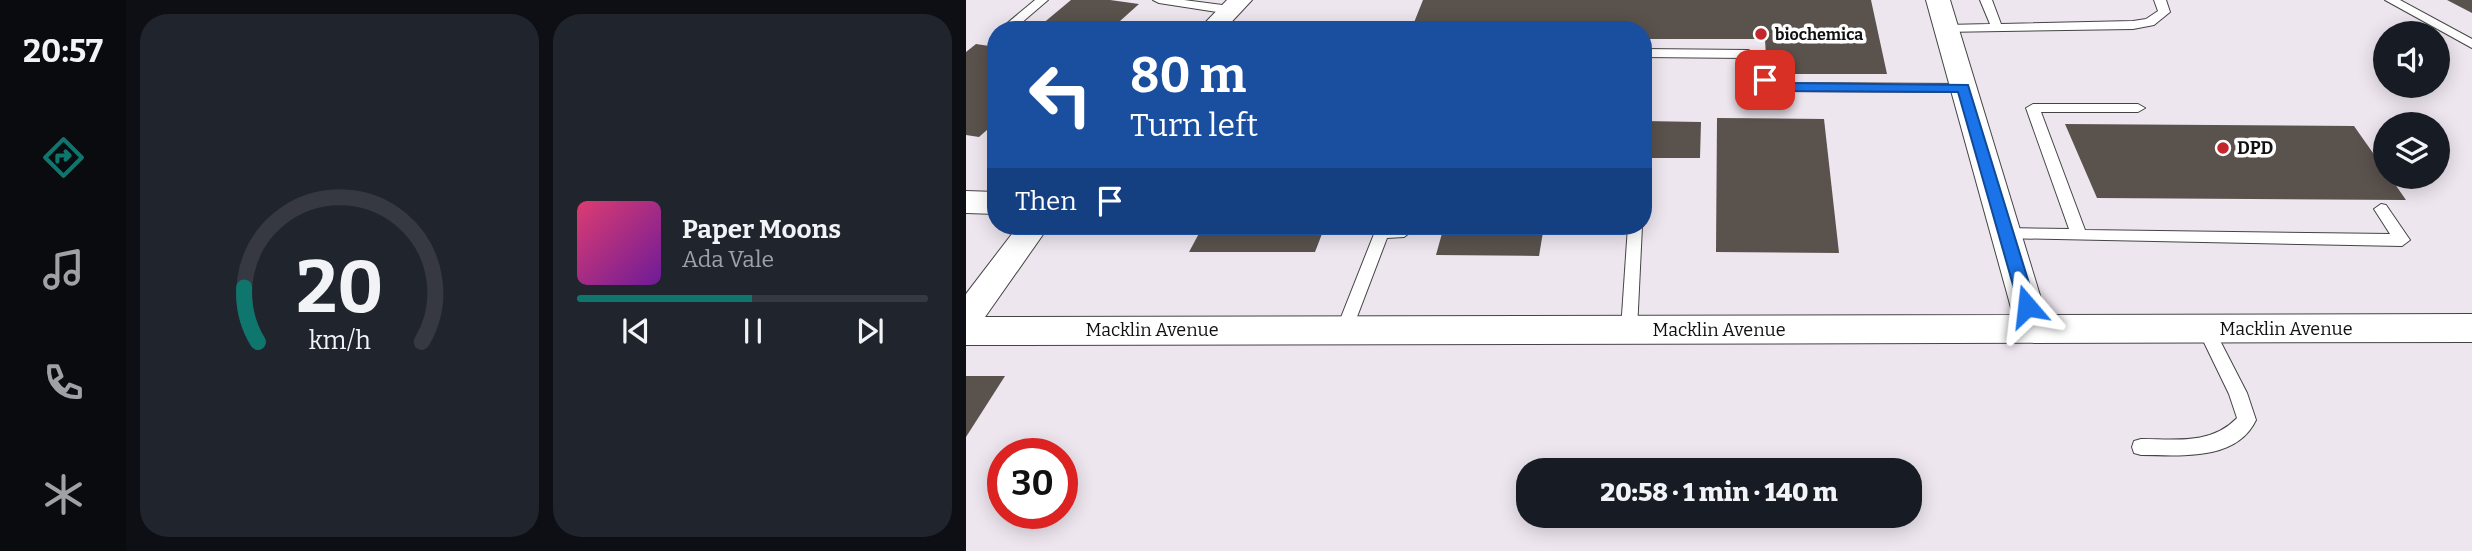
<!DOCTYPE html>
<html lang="en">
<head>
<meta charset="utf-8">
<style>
  body { margin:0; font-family:Bitter,serif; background:#20242c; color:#f1f3f6; height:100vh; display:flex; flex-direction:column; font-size:26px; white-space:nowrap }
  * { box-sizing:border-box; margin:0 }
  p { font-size:23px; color:#9ea1a6 }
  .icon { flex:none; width:38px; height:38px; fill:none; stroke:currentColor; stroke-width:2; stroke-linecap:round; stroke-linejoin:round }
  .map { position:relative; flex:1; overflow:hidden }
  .details { display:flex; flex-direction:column; gap:14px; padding:14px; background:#0d0f14; width:840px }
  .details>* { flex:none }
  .hud { position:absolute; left:21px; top:21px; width:665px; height:214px; border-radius:28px; box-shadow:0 4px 18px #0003; background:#1a4fa0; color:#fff; overflow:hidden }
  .buttons { position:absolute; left:1407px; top:21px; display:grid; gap:14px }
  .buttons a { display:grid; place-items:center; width:77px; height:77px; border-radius:50%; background:#171b24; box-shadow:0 4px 18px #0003; font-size:35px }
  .speed { position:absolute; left:21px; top:438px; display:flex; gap:14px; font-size:35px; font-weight:700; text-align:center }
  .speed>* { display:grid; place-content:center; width:91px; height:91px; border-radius:50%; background:#171b24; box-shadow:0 4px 18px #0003; line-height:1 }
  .speed .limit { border:10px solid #d22; background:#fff; color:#111 }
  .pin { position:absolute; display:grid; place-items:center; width:60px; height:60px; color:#fff; margin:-30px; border-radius:14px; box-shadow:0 4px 10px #0006 }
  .me { position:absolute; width:77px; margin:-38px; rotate:343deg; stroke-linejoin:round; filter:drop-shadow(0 0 5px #0008) }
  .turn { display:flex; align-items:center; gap:24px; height:147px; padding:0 28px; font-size:32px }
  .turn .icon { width:91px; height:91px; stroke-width:2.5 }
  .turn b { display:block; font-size:49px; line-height:60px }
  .then { display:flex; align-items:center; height:66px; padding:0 28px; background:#0003; gap:14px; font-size:26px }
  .details .card { flex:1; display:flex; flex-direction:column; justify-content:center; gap:10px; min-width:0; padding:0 24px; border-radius:28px; background:#20242c }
  .details .dial { align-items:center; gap:0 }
  .dial svg { height:182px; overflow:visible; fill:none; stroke:#363941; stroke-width:7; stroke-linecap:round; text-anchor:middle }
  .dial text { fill:#f1f3f6; stroke:none }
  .song { display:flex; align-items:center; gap:21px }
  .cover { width:84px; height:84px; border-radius:10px; background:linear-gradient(135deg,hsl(340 70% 55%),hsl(280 70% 35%)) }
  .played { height:7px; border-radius:4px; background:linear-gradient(90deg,#0f766e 50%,#363941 50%) }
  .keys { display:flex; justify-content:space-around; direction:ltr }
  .details .tiles { flex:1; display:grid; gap:14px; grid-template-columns:repeat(2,1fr) }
  .trip { position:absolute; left:550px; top:458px; width:406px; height:70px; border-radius:28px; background:#171b24; box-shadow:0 4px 18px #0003; font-weight:800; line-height:70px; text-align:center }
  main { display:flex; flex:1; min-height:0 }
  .dock { display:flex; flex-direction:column; width:126px; justify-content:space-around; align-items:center; background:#090b0e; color:#9ea1a6 }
  .dock .icon { width:49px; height:49px }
  .dock .selected { color:#0f766e }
  .dock b { font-size:32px; color:#f1f3f6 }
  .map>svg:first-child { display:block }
  .industrial { fill:#eee6ef; fill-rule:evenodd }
  .building { fill:#5a524d }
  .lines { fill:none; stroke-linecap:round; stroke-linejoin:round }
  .lane-casing { stroke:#444; stroke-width:2 }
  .street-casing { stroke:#444; stroke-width:2 }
  .lane { fill:#fff; fill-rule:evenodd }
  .street { fill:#fff; fill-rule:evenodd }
  .route { fill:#1a73e8; stroke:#114b97; stroke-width:2 }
  .poi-dot { fill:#c4262e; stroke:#fff; stroke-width:2.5 }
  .labels { text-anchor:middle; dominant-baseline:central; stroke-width:7; stroke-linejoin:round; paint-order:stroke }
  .far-poi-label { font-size:16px; font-weight:bold; fill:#111; stroke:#fff; text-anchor:start }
  .poi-label { font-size:18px; font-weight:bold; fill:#111; stroke:#fff; text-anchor:start }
  .street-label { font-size:18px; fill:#111; stroke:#fff }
</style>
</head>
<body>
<main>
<nav class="dock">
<b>20:57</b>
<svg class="icon selected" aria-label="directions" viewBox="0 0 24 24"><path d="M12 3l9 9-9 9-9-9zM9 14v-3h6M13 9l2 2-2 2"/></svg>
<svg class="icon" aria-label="music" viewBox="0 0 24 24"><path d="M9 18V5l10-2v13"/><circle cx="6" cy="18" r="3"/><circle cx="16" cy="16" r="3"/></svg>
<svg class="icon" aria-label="phone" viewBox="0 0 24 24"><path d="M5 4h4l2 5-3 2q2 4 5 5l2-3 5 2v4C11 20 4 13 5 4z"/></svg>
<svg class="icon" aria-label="climate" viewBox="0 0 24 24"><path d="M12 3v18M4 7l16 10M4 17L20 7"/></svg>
</nav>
<section class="details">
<div class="tiles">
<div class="card dial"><svg viewBox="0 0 100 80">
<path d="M14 69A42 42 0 1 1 86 69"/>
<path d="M14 69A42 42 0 0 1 8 45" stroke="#0f766e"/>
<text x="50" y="56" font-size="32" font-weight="700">20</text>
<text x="50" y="72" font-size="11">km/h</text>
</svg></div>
<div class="card">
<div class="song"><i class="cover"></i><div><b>Paper Moons</b><p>Ada Vale</p></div></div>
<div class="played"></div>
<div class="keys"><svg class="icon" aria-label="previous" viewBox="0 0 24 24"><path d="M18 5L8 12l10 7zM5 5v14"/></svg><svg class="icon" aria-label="pause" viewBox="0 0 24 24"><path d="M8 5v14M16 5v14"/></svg><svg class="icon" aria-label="next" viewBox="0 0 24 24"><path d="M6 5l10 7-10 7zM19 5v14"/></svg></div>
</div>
</div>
</section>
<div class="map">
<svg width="1506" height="551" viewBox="0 0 1506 551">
  <rect width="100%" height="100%" fill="#fffdf5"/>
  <path class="industrial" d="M0 0H1506V551H0ZM30 30H677V226H30ZM1419 33H1472V86H1419ZM1419 124H1472V177H1419ZM37 453H96V513H37ZM562 471H943V516H562Z"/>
  <g class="building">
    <path d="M105 0H144L173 4 144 30H69Z"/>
    <path d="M457 0H905L921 74H801L799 39H677V30H445Z"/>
    <path d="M1481 0H1506V13Z"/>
    <path d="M10 44 30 47V122L13 137 0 135V52Z"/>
    <path d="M751 118 858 119 873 253 750 252Z"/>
    <path d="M677 121 735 122 734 158H677Z"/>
    <path d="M1099 124 1388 126 1419 170V177H1424L1440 200 1131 198Z"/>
    <path d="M237 226H359L349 252H223Z"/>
    <path d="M478 226H578L573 256 470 255Z"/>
    <path d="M0 376H39L0 437Z"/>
  </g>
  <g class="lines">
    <g class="lane-casing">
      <g id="lane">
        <path d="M69 0H82L47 30H33Z"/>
        <path d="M187 0H218L264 6 270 10 264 14 193 3Z"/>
        <path d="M1014 0H1026L1035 24 1167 21 1180 19 1192 11 1188 0H1200L1204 12 1188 25 1167 29 976 32 974 29 980 25 1024 24Z"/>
        <path d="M1419 0H1434L1506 39V48Z"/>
        <path d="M677 49 782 50 797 57 806 80 818 83 997 84 1003 88 997 92 818 91 796 86 787 62 780 58 677 57Z"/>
        <path d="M1067 104H1172L1179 108 1172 112H1075L1119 230 1424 234 1408 209 1415 204 1420 205 1444 240 1436 246 1035 238 1032 234 1035 230 1040 228 1103 229 1060 108Z"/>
        <path d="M434 226 443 227 446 231 438 237 421 238 386 330 384 335 378 337 372 335 370 330 410 229Z"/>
        <path d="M662 226H676L671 330 669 335 663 337 657 335 655 330Z"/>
        <path d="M1240 323 1246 325 1281 393 1290 420C1270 462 1213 455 1175 455L1168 453 1166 447 1168 441 1175 439C1210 439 1245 445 1271 418L1263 394 1232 330 1234 325Z"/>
      </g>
    </g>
    <g class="street-casing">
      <g id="street">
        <path d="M261 0H286L258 30H232Z"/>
        <path d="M960 0H984L1080 315 1506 314V342L0 345V294L52 226H83L19 317 1047 315Z"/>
        <path d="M0 191 30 192V214L0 213Z"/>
      </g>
    </g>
    <use href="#lane" class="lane"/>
    <use href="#street" class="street"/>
  </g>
  <path class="route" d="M799 76 818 83 1002 85 1070 306 1067 311H1056L1053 306 992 92 818 91 803 88 794 83V77Z"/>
  <g class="poi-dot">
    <circle cx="795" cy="34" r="7"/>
    <circle cx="1257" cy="148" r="7"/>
  </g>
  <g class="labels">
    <g class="far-poi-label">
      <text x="809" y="34">biochemica</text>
    </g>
    <g class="poi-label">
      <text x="1271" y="148">DPD</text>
    </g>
    <g class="street-label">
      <text x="1320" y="329">Macklin Avenue</text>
      <text x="186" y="330">Macklin Avenue</text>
      <text x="753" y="330">Macklin Avenue</text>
    </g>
  </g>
</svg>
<div class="buttons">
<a><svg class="icon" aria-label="sound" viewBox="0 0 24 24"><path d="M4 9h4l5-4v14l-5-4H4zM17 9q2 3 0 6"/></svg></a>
<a><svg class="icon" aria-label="layers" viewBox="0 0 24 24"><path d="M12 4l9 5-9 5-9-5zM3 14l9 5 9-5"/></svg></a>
</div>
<div class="speed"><div class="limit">30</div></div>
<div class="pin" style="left:799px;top:80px;background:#d93025"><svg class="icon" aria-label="arrive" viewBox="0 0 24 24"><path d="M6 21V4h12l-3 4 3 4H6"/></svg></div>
<svg class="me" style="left:1061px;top:306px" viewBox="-20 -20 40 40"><path d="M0-17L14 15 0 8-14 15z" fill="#1a73e8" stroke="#fff" stroke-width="4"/></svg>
<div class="trip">20:58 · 1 min · 140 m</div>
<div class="hud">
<div class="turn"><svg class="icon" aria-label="left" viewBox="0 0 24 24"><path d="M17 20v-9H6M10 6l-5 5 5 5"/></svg><div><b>80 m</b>Turn left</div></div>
<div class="then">Then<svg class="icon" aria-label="arrive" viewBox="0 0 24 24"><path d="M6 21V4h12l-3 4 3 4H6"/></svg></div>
</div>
</div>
</main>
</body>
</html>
